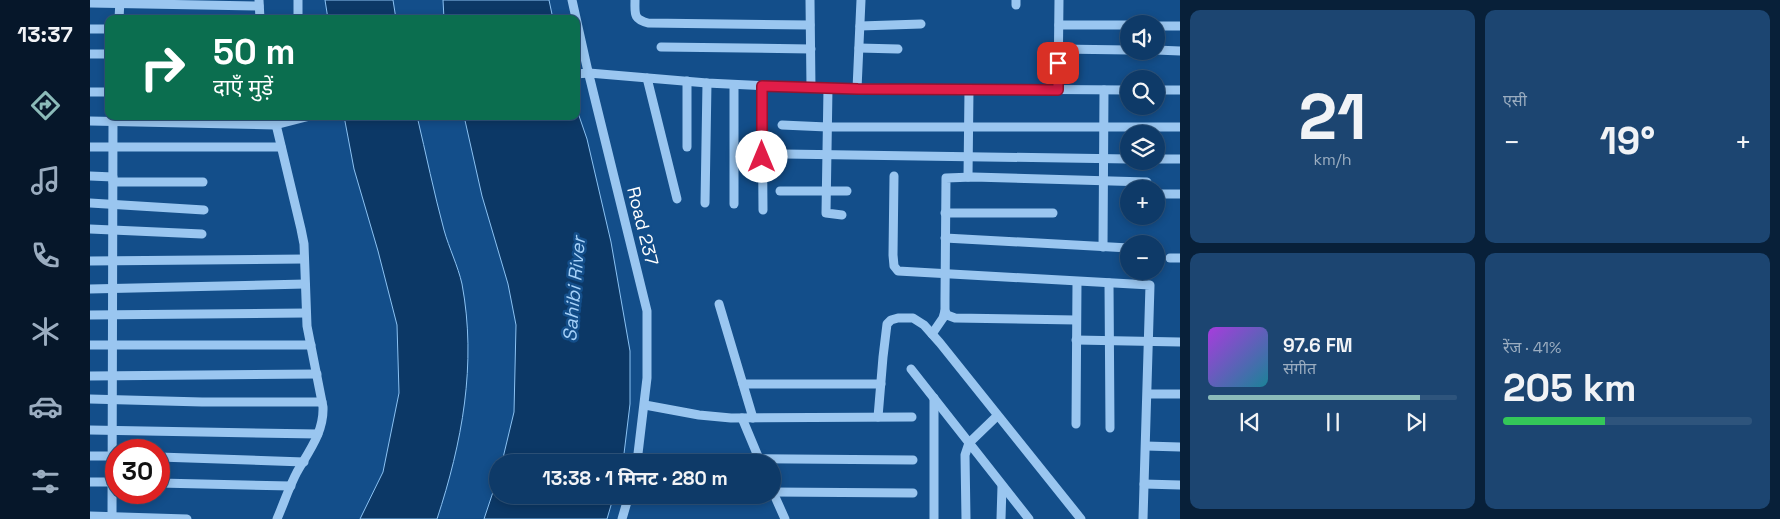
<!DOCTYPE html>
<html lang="hi">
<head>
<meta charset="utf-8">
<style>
  body { margin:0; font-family:"Space Grotesk","Noto Sans Devanagari",sans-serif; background:#1c4571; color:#f1f3f6; height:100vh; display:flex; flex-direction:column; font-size:19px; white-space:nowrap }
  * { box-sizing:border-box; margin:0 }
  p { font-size:16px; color:#9badc0 }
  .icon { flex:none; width:28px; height:28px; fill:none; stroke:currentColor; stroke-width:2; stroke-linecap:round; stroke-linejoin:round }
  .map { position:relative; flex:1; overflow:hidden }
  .side { display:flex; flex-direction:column; gap:10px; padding:10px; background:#082039; width:600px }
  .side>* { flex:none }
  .hud { position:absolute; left:15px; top:15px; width:475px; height:105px; border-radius:10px; box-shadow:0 2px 8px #0003,0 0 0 1px #2e547c; background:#0b6e4f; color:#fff; overflow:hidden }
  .tools { position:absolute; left:1030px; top:15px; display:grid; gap:10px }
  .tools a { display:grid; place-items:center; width:45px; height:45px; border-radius:50%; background:#0e3a68; box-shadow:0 2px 8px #0003,0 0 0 1px #2e547c; font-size:25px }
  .speed { position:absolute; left:15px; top:439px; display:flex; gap:10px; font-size:25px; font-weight:700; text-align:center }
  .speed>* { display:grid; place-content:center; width:65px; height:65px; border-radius:50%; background:#0e3a68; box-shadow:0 2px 8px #0003,0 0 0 1px #2e547c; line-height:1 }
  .speed .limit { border:8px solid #d22; background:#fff; color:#111 }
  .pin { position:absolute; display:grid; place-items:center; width:42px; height:42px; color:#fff; margin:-21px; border-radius:10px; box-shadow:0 2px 8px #0006 }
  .me { position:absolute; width:55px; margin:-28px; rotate:0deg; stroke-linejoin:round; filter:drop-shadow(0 0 4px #0008) }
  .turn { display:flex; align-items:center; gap:18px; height:105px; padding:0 25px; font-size:22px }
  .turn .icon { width:65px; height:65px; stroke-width:2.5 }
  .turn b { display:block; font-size:35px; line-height:42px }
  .big { font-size:38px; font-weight:700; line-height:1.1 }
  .side .widget { flex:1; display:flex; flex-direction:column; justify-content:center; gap:8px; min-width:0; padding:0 18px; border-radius:10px; background:#1c4571 }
  .side .dial { align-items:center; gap:0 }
  .dial b { font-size:65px; line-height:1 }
  .song { display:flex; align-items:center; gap:15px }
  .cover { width:60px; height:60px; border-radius:8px; background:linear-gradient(135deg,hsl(280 70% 55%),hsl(190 70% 35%)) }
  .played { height:5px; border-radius:2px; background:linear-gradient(90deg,#8bbbb9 85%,#2e547c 85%) }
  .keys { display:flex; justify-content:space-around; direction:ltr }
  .heat { display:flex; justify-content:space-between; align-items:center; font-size:28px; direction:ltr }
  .charge { height:8px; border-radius:4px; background:linear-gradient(90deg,#34c759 41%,#2e547c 0) }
  .side .tiles { flex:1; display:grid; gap:10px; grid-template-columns:repeat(2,1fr) }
  .trip { position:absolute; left:399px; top:454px; width:292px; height:50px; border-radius:25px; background:#0e3a68; box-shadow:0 2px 8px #0003,0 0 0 1px #2e547c; font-weight:700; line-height:50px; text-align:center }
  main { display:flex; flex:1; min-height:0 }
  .menu { display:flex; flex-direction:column; width:90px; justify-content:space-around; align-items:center; background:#06172a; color:#9badc0 }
  .menu .icon { width:35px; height:35px }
  .menu .on { color:#8bbbb9 }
  .menu b { font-size:22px; color:#f1f3f6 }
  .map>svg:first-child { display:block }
  .water { fill:#0c3866; stroke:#8bc2f3 }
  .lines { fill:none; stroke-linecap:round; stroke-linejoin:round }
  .minor { stroke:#9ac6f0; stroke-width:9 }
  .route-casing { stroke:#92132f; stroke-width:12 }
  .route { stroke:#e11d48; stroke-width:9 }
  .labels { text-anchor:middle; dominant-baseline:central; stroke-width:5; stroke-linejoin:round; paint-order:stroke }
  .street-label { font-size:18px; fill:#fff; stroke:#134e8a }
  .water-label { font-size:19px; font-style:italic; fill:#a5d0f8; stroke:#134e8a }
</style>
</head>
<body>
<main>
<nav class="menu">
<b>13:37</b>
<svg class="icon on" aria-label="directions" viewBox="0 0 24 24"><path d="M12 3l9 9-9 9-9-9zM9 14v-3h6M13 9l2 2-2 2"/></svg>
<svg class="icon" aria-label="music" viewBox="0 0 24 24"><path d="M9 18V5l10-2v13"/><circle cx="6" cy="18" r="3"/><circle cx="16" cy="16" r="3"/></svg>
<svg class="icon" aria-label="phone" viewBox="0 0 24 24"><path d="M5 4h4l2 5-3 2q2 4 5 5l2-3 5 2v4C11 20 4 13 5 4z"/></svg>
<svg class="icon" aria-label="climate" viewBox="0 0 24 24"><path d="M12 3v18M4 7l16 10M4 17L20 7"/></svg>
<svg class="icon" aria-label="car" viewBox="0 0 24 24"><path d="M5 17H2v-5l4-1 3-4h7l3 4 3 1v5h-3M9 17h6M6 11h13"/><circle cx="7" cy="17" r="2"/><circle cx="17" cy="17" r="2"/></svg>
<svg class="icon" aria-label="filters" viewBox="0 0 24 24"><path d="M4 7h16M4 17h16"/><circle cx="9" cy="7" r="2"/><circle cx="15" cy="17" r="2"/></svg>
</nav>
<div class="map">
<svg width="1090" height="519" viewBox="0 0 1090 519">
  <rect width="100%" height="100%" fill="#134e8a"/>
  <g class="water">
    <path d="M235 0H303L306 19H238Z"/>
    <path d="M353 0H459L463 19H354Z"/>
    <path d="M486 107 497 139 521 242 540 351V404L533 462H412L424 412 426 325 418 284 392 196 374 116H486Z"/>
    <path d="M254 116H327C336 154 344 193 354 230 359 248 368 266 372 284 387 364 372 443 347 519H270L293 472 309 393 307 325 288 251 264 169Z"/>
    <path d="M407 480 408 495H524L517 519H394Z"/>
  </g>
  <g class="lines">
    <g class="minor">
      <path d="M169 0 170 19"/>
      <path d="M208 0V19"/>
      <path d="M482 0 497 67 557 311V378L547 462"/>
      <path d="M545 0C545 14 543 19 558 23L720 25"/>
      <path d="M720 0 721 88"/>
      <path d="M926 0V5"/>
      <path d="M0 3 169 6"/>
      <path d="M29 19 30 0"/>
      <path d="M969 25H1039"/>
      <path d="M770 26 831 24"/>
      <path d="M1066 26H1090"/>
      <path d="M0 29H19"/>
      <path d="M571 47 721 49"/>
      <path d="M769 48 808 49"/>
      <path d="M969 49 1039 50"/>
      <path d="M1066 50 1090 51"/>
      <path d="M0 54H19"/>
      <path d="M486 74 499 73 617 83 721 88 1039 90"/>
      <path d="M557 78 587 199"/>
      <path d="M644 85V204"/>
      <path d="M672 86 673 210"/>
      <path d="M738 88 736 213 752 215"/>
      <path d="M767 89 771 0"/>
      <path d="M968 90 969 0"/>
      <path d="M1066 90H1090"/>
      <path d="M0 92H19"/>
      <path d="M184 116 211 229 214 244 217 326 233 407C234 432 219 451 207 472 199 487 194 503 187 519"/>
      <path d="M0 121 185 125 220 116"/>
      <path d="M692 125 737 127H1090"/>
      <path d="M0 147H191"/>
      <path d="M597 147V81"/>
      <path d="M694 154 1039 159"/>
      <path d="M1066 159H1090"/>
      <path d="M0 176 23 177"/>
      <path d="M804 176 803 255 804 266 808 271 1060 285 1053 519"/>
      <path d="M878 177 879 90"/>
      <path d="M23 182H113"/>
      <path d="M690 191H757"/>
      <path d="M1069 194H1090"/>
      <path d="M0 203 114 210"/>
      <path d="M615 203 617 83"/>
      <path d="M855 213H963"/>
      <path d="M0 229 112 234"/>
      <path d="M855 238 1039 248"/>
      <path d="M1013 247 1014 90"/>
      <path d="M1080 258H1090"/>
      <path d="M0 261 214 259"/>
      <path d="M1019 283 1020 428"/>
      <path d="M0 289 215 284"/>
      <path d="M629 304 663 418"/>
      <path d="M0 315 216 313"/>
      <path d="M986 320 865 318 857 315 855 311V299L856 178 883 177 1057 182"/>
      <path d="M842 334 853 318 855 311"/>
      <path d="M986 340 1090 342"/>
      <path d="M0 345H221"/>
      <path d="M821 369 939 519"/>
      <path d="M0 376 227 374"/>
      <path d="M653 384H791"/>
      <path d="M1058 394H1090"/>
      <path d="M844 398V519"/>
      <path d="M0 399 112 402H232"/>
      <path d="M555 405 609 415 641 418 822 417"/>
      <path d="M788 417 793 357 797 324 801 320 808 318H823L834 325 850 343 991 519"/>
      <path d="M652 418 670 461"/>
      <path d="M986 424 987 282"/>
      <path d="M0 430 228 434"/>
      <path d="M1056 446 1090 447"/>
      <path d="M0 456H26"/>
      <path d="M69 457 214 462"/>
      <path d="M587 458 823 460"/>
      <path d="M0 482H26"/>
      <path d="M69 483 201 486"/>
      <path d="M1054 484 1090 485"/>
      <path d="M682 490 695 519"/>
      <path d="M682 492 823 493"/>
      <path d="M0 516 97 519"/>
      <path d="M22 519 23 116"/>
      <path d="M532 519 539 495"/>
      <path d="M876 519 875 455 879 443 907 416"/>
      <path d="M911 519 912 486"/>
    </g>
  </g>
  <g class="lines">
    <g class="route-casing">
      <path id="route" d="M672 157V86L768 89 968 90V63"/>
    </g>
    <use href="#route" class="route"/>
  </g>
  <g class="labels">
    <g class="street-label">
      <text transform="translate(553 226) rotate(76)">Road 237</text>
    </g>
    <g class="water-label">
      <text transform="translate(484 289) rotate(-85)">Sahibi River</text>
    </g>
  </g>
</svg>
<div class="tools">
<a><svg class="icon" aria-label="sound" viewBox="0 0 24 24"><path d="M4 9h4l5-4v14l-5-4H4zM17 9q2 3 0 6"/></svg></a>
<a><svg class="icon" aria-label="search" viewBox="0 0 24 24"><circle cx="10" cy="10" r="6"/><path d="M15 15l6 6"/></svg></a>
<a><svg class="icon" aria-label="layers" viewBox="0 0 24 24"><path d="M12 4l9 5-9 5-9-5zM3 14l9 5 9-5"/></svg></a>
<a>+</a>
<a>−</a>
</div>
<div class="speed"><div class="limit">30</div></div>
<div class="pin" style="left:968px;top:63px;background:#d93025"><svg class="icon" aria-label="arrive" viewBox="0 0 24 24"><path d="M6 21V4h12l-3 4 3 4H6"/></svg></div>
<svg class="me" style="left:672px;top:157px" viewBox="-20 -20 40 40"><circle r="19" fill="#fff"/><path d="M0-13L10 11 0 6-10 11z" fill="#e11d48"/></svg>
<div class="trip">13:38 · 1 मिनट · 280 m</div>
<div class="hud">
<div class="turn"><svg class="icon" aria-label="right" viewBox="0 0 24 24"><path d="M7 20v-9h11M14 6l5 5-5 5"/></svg><div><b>50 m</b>दाएँ मुड़ें</div></div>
</div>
</div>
<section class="side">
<div class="tiles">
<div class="widget dial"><b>21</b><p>km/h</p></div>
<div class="widget"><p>एसी</p>
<div class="heat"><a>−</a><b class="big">19°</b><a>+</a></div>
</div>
<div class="widget">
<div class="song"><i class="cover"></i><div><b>97.6 FM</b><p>संगीत</p></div></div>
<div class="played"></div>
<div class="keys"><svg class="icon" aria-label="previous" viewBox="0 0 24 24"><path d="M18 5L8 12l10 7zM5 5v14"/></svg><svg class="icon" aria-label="pause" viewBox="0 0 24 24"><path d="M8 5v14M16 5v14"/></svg><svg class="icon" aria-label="next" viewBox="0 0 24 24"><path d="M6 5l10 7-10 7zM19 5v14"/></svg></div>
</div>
<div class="widget"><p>रेंज · 41%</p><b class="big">205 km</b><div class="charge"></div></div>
</div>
</section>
</main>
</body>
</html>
